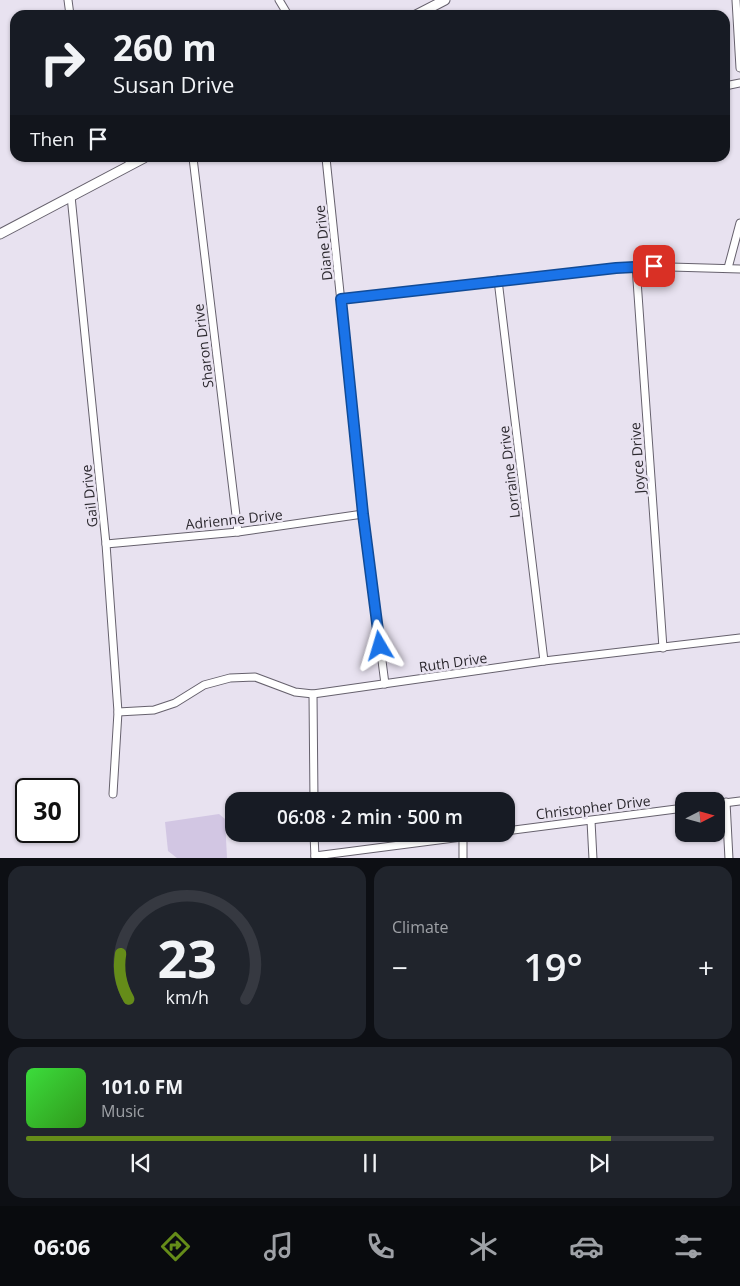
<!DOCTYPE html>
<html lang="en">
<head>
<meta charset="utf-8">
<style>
  body { margin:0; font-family:"Open Sans",sans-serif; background:#20242c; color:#f1f3f6; height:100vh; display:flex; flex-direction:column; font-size:19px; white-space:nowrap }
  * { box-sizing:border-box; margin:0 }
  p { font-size:16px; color:#9ea1a6 }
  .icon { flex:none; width:28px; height:28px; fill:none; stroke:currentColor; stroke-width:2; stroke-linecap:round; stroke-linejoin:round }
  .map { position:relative; height:858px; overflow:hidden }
  .details { display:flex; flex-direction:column; gap:8px; padding:8px; background:#0d0f14; flex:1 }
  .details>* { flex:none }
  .hud { position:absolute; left:10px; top:10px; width:720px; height:152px; border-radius:15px; box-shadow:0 1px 4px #0004; background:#171b24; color:#f1f3f6; overflow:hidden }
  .needle { width:32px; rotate:84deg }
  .buttons { position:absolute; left:675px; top:792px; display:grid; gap:10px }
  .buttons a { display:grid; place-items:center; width:50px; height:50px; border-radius:10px; background:#171b24; box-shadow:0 1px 4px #0004; font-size:25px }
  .speed { position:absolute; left:15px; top:778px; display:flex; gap:10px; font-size:25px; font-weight:700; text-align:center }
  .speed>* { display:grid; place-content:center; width:65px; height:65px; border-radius:50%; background:#171b24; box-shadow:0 1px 4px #0004; line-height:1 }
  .speed .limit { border:2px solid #111; border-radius:8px; background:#fff; color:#111 }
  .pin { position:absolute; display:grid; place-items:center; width:42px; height:42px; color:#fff; margin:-21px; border-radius:10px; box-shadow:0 2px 8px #0006 }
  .me { position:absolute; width:55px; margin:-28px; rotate:353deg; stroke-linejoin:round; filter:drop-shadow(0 0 4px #0008) }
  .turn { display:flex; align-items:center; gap:18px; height:105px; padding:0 20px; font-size:22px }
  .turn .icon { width:65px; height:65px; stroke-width:2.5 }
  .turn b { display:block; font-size:35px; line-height:42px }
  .then { display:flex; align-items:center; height:48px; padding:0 20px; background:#0003; gap:10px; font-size:19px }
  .big { font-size:38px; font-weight:600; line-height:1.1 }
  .details .card { flex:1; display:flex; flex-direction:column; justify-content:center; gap:8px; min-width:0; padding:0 18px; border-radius:15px; background:#20242c }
  .details .dial { align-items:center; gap:0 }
  .dial svg { height:130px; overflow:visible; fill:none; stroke:#363941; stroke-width:7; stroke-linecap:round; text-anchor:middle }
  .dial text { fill:#f1f3f6; stroke:none }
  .song { display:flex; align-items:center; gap:15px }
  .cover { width:60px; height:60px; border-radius:8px; background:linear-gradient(135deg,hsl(120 70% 55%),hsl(110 70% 35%)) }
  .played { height:5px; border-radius:2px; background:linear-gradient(90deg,#658c19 85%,#363941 85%) }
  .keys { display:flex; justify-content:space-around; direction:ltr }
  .heat { display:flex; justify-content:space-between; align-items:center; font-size:28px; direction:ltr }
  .details .tiles { flex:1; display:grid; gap:8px; grid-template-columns:1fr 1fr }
  .card:last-child { grid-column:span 2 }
  .trip { position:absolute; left:225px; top:792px; width:290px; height:50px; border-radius:15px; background:#171b24; box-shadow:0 1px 4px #0004; font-weight:600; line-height:50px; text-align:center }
  .dock { display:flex; height:80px; justify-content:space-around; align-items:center; background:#090b0e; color:#9ea1a6 }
  .dock .icon { width:35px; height:35px }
  .dock .active { color:#658c19 }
  .dock b { font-size:22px; color:#f1f3f6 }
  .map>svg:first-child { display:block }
  .green { fill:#d2c6e3 }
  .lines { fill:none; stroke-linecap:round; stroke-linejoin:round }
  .minor-casing { stroke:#66616d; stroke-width:9 }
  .tertiary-casing { stroke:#66616d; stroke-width:11 }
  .minor { stroke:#fff; stroke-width:7 }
  .tertiary { stroke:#fff; stroke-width:9 }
  .route-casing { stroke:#114b97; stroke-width:12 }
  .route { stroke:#1a73e8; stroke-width:9 }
  .labels { text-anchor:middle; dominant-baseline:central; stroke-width:5; stroke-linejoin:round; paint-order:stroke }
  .street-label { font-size:14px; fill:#2c292f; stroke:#e8e2f0 }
</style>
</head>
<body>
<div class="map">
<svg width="740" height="859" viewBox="0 0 740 859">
  <rect width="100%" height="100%" fill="#e8e2f0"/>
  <path class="green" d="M219 814 225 819 227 858H177L168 851 165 822Z"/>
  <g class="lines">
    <g class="minor-casing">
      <g id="minor">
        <path d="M68 0 70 15"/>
        <path d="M279 0 288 15"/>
        <path d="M736 0 740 68"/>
        <path d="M725 86 740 83"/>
        <path d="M127 158 131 164"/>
        <path d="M193 158 238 532"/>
        <path d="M326 158 363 514 385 684"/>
        <path d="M71 196 106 544 118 712 113 794"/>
        <path d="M636 266 663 648"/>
        <path d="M728 268 740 223"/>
        <path d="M498 280 544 661"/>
        <path d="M341 299 636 266 740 269"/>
        <path d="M106 544 238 532 363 514"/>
        <path d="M313 694 314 801"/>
        <path d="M118 712 154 710 175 703 204 685 230 678 255 677 295 692 313 694 544 661 740 638"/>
        <path d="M726 802 729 859"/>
        <path d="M716 804 740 801"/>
        <path d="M591 821 593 859"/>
        <path d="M506 831 684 808"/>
        <path d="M314 834 315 858"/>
        <path d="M463 836V859"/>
        <path d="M315 856 485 834"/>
      </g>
    </g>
    <g class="tertiary-casing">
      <g id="tertiary">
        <path d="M416 15 445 0"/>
        <path d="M0 234 144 158"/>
      </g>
    </g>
    <use href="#minor" class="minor"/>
    <use href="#tertiary" class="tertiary"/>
  </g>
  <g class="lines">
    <g class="route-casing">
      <path id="route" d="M380 646 363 514 341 299 616 268 654 266"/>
    </g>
    <use href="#route" class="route"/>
  </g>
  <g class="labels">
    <g class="street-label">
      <text transform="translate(323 243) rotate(-96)">Diane Drive</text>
      <text transform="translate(203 346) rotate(-97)">Sharon Drive</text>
      <text transform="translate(637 458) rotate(-94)">Joyce Drive</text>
      <text transform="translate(509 472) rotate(-97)">Lorraine Drive</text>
      <text transform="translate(89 496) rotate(-96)">Gail Drive</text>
      <text transform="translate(234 519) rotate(-6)">Adrienne Drive</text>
      <text transform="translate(453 662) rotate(-8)">Ruth Drive</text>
      <text transform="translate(593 807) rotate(-7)">Christopher Drive</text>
    </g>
  </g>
</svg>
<div class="buttons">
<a><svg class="needle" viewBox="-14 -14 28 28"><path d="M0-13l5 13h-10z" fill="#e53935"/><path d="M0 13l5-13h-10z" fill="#9ea1a6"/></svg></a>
</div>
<div class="speed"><div class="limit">30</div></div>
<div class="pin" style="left:654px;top:266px;background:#d93025"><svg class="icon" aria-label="arrive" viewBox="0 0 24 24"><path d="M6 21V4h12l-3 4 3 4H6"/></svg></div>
<svg class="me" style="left:380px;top:646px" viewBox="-20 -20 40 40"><path d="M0-17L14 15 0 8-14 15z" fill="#1a73e8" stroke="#fff" stroke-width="4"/></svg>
<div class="trip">06:08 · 2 min · 500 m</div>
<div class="hud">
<div class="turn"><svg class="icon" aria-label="right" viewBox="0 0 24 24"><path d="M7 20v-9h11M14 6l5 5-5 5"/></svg><div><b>260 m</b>Susan Drive</div></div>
<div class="then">Then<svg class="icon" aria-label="arrive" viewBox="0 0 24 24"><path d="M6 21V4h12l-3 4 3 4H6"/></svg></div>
</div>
</div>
<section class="details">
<div class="tiles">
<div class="card dial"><svg viewBox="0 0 100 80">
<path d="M14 69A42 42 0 1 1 86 69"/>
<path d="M14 69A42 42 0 0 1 9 41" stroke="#658c19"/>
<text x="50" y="56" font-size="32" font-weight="700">23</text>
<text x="50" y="72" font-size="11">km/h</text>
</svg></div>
<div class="card"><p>Climate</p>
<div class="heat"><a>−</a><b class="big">19°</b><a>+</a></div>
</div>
<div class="card">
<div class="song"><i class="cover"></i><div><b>101.0 FM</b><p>Music</p></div></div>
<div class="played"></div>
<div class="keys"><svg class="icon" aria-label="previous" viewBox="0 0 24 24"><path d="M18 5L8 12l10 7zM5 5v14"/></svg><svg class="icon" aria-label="pause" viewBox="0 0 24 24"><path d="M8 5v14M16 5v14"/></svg><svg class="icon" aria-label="next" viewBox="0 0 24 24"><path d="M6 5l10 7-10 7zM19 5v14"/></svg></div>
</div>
</div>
</section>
<nav class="dock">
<b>06:06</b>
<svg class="icon active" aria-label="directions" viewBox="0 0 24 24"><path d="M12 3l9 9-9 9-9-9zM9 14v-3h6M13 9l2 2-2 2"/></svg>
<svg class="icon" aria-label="music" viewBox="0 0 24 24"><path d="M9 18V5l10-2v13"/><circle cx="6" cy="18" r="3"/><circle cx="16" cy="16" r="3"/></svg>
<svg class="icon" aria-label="phone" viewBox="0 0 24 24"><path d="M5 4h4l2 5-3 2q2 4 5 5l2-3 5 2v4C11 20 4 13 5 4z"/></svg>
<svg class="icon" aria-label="climate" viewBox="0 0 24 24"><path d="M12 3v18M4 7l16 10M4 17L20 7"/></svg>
<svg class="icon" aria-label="car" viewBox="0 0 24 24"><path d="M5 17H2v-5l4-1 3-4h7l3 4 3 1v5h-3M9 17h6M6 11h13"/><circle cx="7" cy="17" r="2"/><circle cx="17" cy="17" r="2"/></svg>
<svg class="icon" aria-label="filters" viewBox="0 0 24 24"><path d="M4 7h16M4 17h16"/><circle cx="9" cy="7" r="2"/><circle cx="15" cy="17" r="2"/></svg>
</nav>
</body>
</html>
